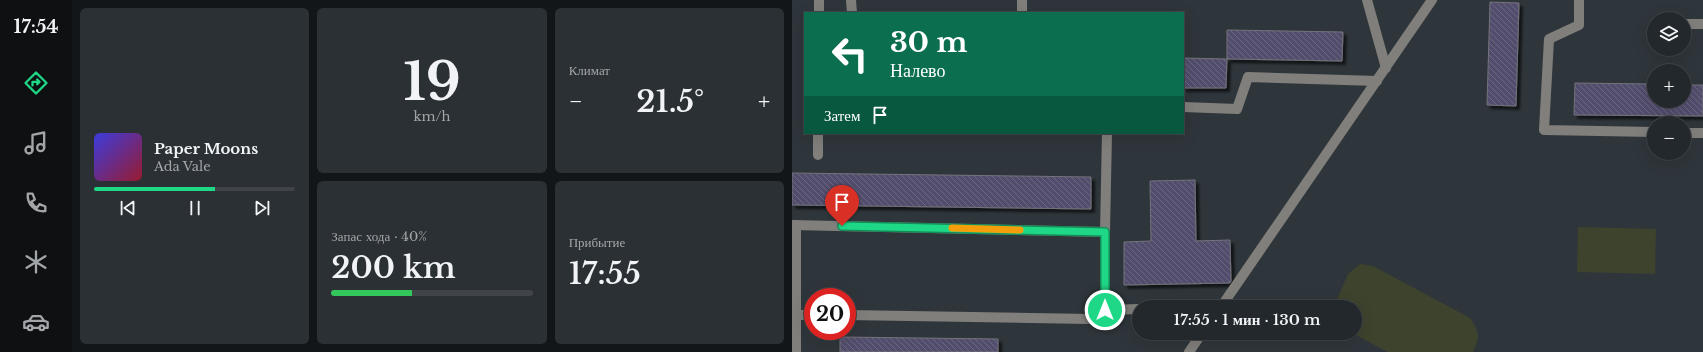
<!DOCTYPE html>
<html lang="ru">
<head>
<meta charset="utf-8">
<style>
  body { margin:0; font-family:"Libre Baskerville",serif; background:#2b3034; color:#f1f3f6; height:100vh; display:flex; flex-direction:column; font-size:15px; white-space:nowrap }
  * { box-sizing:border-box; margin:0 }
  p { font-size:13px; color:#a3a6a9 }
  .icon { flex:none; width:22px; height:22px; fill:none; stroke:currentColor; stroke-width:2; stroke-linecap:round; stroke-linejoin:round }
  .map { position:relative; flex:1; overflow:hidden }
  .details { display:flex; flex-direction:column; gap:8px; padding:8px; background:#131618; width:720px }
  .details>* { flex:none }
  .hud { position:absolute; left:12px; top:12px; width:380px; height:122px; border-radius:0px; box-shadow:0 4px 16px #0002,0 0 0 1px #404448; background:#0b6e4f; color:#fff; overflow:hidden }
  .controls { position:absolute; left:855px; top:12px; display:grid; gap:8px }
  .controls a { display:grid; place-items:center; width:44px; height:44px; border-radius:50%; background:#23282c; box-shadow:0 4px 16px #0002,0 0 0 1px #404448; font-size:20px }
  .speed { position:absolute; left:12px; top:288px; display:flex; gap:8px; font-size:20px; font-weight:700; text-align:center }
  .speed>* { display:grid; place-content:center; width:52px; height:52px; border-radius:50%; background:#23282c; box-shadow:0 4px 16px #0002,0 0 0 1px #404448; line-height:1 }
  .speed .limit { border:6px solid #d22; background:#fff; color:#111 }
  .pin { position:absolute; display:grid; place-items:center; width:34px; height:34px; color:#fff; margin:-41px -17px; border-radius:50% 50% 50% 0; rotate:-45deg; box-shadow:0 0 4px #0007 }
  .pin .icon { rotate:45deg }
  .me { position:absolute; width:44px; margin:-22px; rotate:0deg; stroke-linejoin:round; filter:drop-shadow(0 0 3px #0008) }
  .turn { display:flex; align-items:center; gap:14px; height:84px; padding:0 20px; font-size:18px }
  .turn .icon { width:52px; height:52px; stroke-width:2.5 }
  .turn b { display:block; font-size:28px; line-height:34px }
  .then { display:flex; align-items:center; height:38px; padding:0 20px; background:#0003; gap:8px; font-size:15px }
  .big { font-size:30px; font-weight:600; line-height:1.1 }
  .details .tile { flex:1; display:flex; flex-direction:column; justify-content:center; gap:6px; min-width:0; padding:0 14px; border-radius:6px; background:#2b3034 }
  .details .dial { align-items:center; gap:0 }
  .dial b { font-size:52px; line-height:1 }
  .song { display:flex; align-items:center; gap:12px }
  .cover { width:48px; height:48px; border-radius:6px; background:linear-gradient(135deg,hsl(240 70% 55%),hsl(350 70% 35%)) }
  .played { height:4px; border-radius:2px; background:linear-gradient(90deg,#1fd887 60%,#404448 60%) }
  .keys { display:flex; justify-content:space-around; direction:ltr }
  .heat { display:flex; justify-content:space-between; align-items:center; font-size:22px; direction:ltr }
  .charge { height:6px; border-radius:3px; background:linear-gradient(90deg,#34c759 40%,#404448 0) }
  .details .tiles { flex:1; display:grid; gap:8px; grid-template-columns:repeat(3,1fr) }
  .tile:first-child { grid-row:span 2 }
  .trip { position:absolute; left:340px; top:300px; width:230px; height:40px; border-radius:20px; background:#23282c; box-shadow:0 4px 16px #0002,0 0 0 1px #404448; font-weight:600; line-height:40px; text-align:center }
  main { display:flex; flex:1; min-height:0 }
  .dock { display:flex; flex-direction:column; width:72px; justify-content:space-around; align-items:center; background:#0e1012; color:#a3a6a9 }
  .dock .icon { width:28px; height:28px }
  .dock .active { color:#1fd887 }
  .dock b { font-size:18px; color:#f1f3f6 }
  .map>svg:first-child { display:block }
  .grass { fill:#3d432d }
  .building { fill:url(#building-back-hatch); stroke:#74737b; filter:url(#shadow) }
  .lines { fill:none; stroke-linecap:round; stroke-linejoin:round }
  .minor { stroke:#817f7b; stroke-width:10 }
  .route-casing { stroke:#148c58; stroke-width:10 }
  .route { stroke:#1fd887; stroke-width:7 }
  .slow { stroke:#f59e0b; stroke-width:7 }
</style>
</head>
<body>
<main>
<nav class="dock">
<b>17:54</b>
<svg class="icon active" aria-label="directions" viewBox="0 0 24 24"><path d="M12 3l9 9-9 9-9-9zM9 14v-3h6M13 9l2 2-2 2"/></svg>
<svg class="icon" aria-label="music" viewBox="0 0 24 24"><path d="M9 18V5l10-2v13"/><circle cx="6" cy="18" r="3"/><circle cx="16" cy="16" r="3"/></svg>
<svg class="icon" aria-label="phone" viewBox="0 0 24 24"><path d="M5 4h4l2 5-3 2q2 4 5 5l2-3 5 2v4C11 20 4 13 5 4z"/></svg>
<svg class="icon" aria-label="climate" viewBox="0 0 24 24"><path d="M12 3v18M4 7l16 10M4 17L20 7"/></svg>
<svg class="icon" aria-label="car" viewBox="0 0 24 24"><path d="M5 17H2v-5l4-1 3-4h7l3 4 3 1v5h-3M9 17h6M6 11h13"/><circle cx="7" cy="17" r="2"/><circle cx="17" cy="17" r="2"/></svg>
</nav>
<section class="details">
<div class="tiles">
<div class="tile">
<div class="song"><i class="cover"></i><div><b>Paper Moons</b><p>Ada Vale</p></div></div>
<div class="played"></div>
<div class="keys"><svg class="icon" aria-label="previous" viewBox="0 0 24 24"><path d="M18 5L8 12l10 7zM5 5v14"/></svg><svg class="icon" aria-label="pause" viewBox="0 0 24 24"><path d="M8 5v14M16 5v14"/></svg><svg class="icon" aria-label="next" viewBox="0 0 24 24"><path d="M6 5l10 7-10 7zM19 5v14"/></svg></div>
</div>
<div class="tile dial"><b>19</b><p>km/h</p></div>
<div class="tile"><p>Климат</p>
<div class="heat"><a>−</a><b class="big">21.5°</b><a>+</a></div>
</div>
<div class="tile"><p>Запас хода · 40%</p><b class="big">200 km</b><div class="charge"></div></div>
<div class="tile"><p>Прибытие</p><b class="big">17:55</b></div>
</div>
</section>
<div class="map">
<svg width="911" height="352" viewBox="0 0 911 352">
  <defs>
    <pattern id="building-back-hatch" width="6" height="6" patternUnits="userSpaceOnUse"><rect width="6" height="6" fill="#534e6d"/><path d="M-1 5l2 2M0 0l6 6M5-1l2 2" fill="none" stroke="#6b6781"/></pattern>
    <filter id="shadow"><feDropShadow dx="3.5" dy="3.5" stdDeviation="1" flood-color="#0009"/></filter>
  </defs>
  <rect width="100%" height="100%" fill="#2f363b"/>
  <g class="grass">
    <path d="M786 227 864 229 863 274 785 272Z"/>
    <path d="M568 264 581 266 678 318C688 333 688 336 681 352H596L560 333H563V307H543V304L556 274Z"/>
  </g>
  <g class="building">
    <path d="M698 2 727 3 724 106 695 105Z"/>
    <path d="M435 30 551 32 550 61 435 59Z"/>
    <path d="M391 58 435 59 434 88H391Z"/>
    <path d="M783 83 862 84V101H892V85H911V116L782 115Z"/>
    <path d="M0 173 299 177V209L0 205Z"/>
    <path d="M403 180 404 241 438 240 439 281 438 283 332 285V242L359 241 358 181Z"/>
    <path d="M48 337 206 339V352H48Z"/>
  </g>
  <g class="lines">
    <g class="minor">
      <path d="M59 0 60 13"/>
      <path d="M575 0 594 68"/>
      <path d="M787 0V25L757 39 752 130 862 132"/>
      <path d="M27 13V0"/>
      <path d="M230 13V0"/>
      <path d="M892 24H911"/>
      <path d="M391 107 445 109 456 77 585 81"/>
      <path d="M892 133H911"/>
      <path d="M26 155V133"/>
      <path d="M0 225 313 232V310L347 309"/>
      <path d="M4 225V352"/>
      <path d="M313 232 315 133"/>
      <path d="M416 307H430"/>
      <path d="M429 307 640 0"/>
      <path d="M4 315H21"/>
      <path d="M55 315 299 319 313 310"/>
      <path d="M397 352 410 333"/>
    </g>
  </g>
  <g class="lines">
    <g class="route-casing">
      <path id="route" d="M50 226 313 232V310"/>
    </g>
    <use href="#route" class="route"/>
    <path class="slow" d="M160 228 228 230"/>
  </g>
</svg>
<div class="controls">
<a><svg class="icon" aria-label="layers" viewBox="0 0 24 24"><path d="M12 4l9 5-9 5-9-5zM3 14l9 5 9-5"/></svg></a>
<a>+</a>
<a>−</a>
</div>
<div class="speed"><div class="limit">20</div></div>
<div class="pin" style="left:50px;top:226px;background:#d93025"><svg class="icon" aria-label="arrive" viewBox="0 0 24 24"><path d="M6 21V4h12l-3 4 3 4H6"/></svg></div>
<svg class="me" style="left:313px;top:310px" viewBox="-20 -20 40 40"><circle r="17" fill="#1fd887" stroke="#fff" stroke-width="3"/><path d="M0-11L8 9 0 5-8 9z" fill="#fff"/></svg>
<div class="trip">17:55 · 1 мин · 130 m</div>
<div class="hud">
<div class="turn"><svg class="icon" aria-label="left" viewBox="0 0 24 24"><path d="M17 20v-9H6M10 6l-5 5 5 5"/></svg><div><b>30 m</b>Налево</div></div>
<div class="then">Затем<svg class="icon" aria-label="arrive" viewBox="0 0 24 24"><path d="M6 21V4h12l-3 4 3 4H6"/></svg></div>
</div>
</div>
</main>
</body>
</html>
